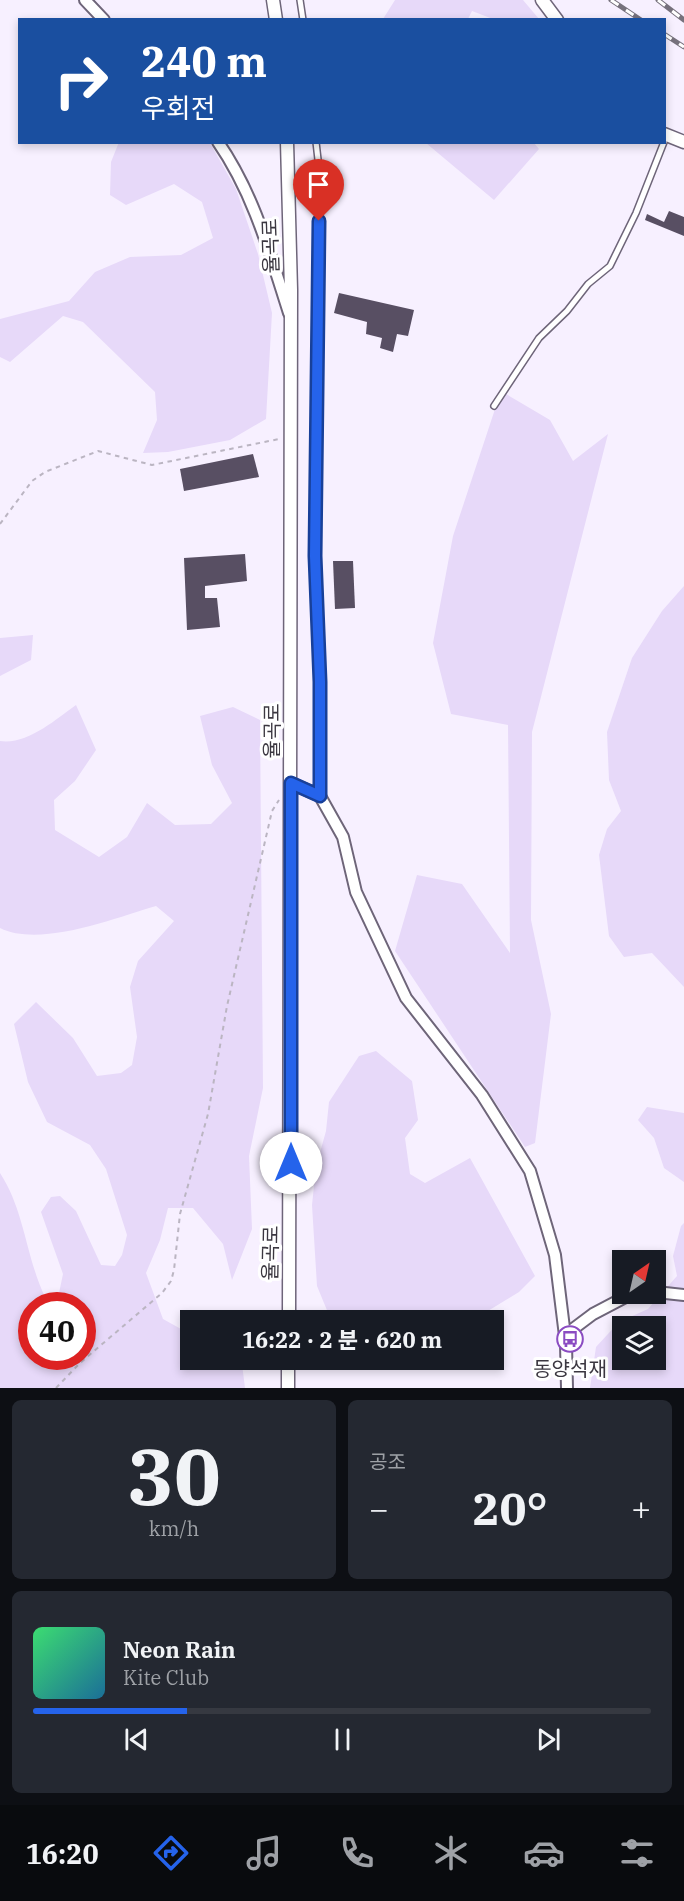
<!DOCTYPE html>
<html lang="ko">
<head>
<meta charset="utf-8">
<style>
  body { margin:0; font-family:"IBM Plex Serif","Noto Sans KR",serif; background:#242831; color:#f1f3f6; height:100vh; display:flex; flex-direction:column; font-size:22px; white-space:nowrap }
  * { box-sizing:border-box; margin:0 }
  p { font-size:20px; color:#9ea1a6 }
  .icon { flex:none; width:33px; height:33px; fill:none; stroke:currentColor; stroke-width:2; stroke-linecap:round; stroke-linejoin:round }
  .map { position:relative; height:1388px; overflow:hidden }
  .details { display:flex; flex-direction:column; gap:12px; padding:12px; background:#0d0f14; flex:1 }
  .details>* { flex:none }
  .top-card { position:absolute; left:18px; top:18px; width:648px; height:126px; border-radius:0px; box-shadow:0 3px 9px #0003; background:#1a4fa0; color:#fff; overflow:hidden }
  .needle { width:39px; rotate:34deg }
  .fabs { position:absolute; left:612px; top:1250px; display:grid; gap:12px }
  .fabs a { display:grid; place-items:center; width:54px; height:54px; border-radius:0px; background:#171b24; box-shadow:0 3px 9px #0003; font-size:30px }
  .speed { position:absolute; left:18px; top:1292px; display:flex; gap:12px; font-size:30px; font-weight:700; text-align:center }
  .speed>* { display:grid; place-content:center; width:78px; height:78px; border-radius:50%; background:#171b24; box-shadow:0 3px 9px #0003; line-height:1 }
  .speed .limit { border:9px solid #d22; background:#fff; color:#111 }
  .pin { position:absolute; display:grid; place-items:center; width:51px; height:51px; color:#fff; margin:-62px -26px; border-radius:50% 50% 50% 0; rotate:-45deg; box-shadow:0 0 6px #0007 }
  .pin .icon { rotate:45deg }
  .me { position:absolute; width:66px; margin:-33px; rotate:0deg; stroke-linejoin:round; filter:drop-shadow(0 0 4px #0008) }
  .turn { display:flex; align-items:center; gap:21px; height:126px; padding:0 24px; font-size:27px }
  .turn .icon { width:78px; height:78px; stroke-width:2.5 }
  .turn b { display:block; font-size:42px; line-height:51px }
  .big { font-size:45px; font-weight:800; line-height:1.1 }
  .details .tile { flex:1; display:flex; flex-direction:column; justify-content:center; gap:9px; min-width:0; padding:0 21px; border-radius:9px; background:#242831 }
  .details .dial { align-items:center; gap:0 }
  .dial b { font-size:78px; line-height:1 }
  .song { display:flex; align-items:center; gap:18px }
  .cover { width:72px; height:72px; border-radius:9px; background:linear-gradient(135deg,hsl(140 70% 55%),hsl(200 70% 35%)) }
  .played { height:6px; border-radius:3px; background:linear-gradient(90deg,#2563eb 25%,#363941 25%) }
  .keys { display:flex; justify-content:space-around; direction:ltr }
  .heat { display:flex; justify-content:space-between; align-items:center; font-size:33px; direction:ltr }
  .details .tiles { flex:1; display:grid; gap:12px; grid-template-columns:1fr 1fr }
  .tile:last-child { grid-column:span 2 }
  .trip { position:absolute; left:180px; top:1310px; width:324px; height:60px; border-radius:0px; background:#171b24; box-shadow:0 3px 9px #0003; font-weight:800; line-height:60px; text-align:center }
  .menu { display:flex; height:96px; justify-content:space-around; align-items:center; background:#090b0e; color:#9ea1a6 }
  .menu .icon { width:42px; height:42px }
  .menu .active { color:#2563eb }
  .menu b { font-size:27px; color:#f1f3f6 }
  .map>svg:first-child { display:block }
  .green { fill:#e7d9f9; fill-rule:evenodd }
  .building { fill:#584f63 }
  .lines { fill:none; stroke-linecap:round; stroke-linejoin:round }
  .service-casing { stroke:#6e6579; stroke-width:8 }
  .minor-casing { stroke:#6e6579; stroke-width:14 }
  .tertiary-casing { stroke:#6e6579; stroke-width:15 }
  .path { stroke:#bbb5c2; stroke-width:2; stroke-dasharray:4.5 4.5; stroke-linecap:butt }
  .service { stroke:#fff; stroke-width:5 }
  .minor { stroke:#fff; stroke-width:10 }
  .tertiary { stroke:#fff; stroke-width:12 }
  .rail-casing { stroke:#76717c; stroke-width:5 }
  .rail { stroke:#fff; stroke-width:3; stroke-dasharray:9; stroke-linecap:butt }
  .route-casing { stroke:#184099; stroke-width:15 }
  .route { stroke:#2563eb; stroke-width:10 }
  .labels { text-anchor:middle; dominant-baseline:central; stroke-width:6; stroke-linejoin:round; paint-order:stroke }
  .street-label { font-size:20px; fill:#3b3740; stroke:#fff }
  .poi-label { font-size:20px; fill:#3b3740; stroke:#fff }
</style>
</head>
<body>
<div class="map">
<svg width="684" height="1388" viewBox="0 0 684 1388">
  <rect width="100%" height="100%" fill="#f7f0ff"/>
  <g class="green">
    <path d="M395 0H523L539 19H493L472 11 468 19H383Z"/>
    <path d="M119 142 210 143 236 189 258 254 272 313 266 419 230 440 168 452 143 453 157 420 155 392 83 322 63 316 10 362 0 357V319L69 301 95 272 130 257 181 255 213 238 202 202 174 184 126 205 110 195 111 162Z"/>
    <path d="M426 143H534L539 149 494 200Z"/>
    <path d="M501 391 550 420 573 461 608 434 532 732 531 920 551 1014 535 1143 525 1147 395 951 417 875 462 884 510 953 508 725 451 714 433 643 453 536Z"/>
    <path d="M684 586V987L652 953 624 957 609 936 599 855 607 829 621 811 609 780 607 732 632 658 662 611Z"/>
    <path d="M33 635 31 660 0 676V638Z"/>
    <path d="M76 705 96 750 75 781 54 800 55 830 99 857 127 837 147 803 175 825 211 824 232 803 212 765 200 716 233 707 260 720 263 1088 249 1156 252 1229 232 1280 223 1244 193 1208H168L160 1240 146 1273 163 1319 190 1334V1359H233L242 1364 245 1388H0V1173C25 1211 26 1259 46 1299L59 1293 63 1274 41 1212 51 1197 60 1196 76 1211 101 1265 115 1266 122 1255 127 1235 106 1169 90 1145 47 1122 28 1082 14 1024 36 1002 73 1038 97 1076 121 1073 132 1065 137 1037 130 987 138 961 174 921 156 906C115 918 40 948 0 928V741C27 745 55 720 76 705ZM32 1305H82V1356H32Z"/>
    <path d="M376 1051 412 1081 418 1120 405 1138 410 1174 425 1183 470 1158 535 1276 519 1292 473 1320H331L317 1286 312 1205 316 1167 326 1131 329 1102 359 1056Z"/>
    <path d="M647 1107 684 1113V1182L664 1168 654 1138 638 1120Z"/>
    <path d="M684 1223V1388H590L596 1347 619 1322 648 1309 677 1276 673 1256 681 1226ZM622 1326H656V1359H622Z"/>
  </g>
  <g class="building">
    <path d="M669 211 684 217V236L645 220 647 214 664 222Z"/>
    <path d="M339 293 414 310 408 336 397 334 393 352 380 348 382 338 366 334 367 322 334 313Z"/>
    <path d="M253 454 259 477 184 491 180 469Z"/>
    <path d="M245 554 247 581 205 586V598H217L220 627 187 630 184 558Z"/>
    <path d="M333 561H353L355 608 335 609Z"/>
  </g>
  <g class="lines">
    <g class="service-casing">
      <g id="service">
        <path d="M300 0 303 20"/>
        <path d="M316 142 320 177 314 556 320 682V796"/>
        <path d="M494 406 539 338 567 311 588 284 610 266 636 213 664 142"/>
      </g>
    </g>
    <g class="minor-casing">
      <g id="minor">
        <path d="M85 0 104 20"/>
        <path d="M218 142C254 194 270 254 289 313"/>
        <path d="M291 783 320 796 343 837 356 892 406 998 482 1095 530 1171 555 1255 566 1344 567 1388"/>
        <path d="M656 1292 684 1295"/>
        <path d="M565 1335 593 1314 633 1293"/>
      </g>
    </g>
    <g class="tertiary-casing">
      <g id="tertiary">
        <path d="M273 0 276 20"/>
        <path d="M542 0 557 20"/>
        <path d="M664 134 684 142"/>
        <path d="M287 142 291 290 289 1320"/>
        <path d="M288 1388V1359"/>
      </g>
    </g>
    <g class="path">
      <path d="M0 524 32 481 45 472 98 451 152 465 279 439"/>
      <path d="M56 1388 80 1363 162 1293 171 1281 174 1270 180 1214 208 1114 227 1006 272 811 279 800"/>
    </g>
    <use href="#service" class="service"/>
    <use href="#minor" class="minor"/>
    <use href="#tertiary" class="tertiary"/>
    <g class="rail-casing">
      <g id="rail">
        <path d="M611 0 641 20"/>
        <path d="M658 0 684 20"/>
        <path d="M664 34 684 47"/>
      </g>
    </g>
    <use href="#rail" class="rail"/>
  </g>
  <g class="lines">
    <g class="route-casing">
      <path id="route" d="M291 1163V783L320 796V682L315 556 319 221"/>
    </g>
    <use href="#route" class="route"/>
  </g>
  <defs>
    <g id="bus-ring" transform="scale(1.35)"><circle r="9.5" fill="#fff" stroke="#8b4cc2" stroke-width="1.5"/><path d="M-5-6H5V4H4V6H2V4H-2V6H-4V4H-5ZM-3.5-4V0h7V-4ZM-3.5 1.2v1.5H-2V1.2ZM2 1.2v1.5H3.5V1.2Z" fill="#8b4cc2"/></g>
  </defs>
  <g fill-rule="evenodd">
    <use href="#bus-ring" x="570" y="1339"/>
  </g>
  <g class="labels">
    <g class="street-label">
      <text transform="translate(270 246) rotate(-92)">율곡로</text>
      <text transform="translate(271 731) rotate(-90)">율곡로</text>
      <text transform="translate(270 1253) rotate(-89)">율곡로</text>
    </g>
    <g class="poi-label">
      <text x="570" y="1368">동양석재</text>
    </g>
  </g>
</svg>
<div class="fabs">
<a><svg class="needle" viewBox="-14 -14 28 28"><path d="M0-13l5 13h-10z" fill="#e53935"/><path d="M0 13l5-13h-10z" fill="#9ea1a6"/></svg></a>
<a><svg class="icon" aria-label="layers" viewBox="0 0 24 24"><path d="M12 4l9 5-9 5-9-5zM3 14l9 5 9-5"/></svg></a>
</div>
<div class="speed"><div class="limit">40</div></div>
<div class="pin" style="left:319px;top:221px;background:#d93025"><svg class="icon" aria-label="arrive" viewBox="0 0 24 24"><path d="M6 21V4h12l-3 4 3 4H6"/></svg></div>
<svg class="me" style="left:291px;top:1163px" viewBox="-20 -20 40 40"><circle r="19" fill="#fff"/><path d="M0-13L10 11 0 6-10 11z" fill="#2563eb"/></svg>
<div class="trip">16:22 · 2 분 · 620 m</div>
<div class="top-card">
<div class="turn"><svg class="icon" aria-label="right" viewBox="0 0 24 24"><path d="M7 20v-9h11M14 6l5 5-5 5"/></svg><div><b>240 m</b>우회전</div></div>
</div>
</div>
<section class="details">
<div class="tiles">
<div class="tile dial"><b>30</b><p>km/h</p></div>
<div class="tile"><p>공조</p>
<div class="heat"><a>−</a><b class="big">20°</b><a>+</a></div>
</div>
<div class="tile">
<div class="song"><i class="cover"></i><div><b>Neon Rain</b><p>Kite Club</p></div></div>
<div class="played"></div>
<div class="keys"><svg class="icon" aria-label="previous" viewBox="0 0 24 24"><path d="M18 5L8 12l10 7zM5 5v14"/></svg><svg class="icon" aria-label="pause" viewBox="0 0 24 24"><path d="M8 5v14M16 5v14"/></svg><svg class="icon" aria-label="next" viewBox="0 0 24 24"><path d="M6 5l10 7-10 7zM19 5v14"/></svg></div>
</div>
</div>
</section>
<nav class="menu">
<b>16:20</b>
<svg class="icon active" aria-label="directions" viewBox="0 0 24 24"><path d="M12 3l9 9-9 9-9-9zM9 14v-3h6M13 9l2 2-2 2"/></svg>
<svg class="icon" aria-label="music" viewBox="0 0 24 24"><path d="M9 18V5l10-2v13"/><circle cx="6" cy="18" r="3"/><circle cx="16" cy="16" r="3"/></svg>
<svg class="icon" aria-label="phone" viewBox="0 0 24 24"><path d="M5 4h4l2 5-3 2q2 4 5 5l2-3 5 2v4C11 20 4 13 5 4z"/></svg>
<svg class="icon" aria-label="climate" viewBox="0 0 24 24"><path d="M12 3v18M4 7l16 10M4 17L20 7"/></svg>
<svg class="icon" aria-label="car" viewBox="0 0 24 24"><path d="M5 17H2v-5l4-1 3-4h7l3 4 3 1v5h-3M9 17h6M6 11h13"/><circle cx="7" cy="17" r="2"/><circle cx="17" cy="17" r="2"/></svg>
<svg class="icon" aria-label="filters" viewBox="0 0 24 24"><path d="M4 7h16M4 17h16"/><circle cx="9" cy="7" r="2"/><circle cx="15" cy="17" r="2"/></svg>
</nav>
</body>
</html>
